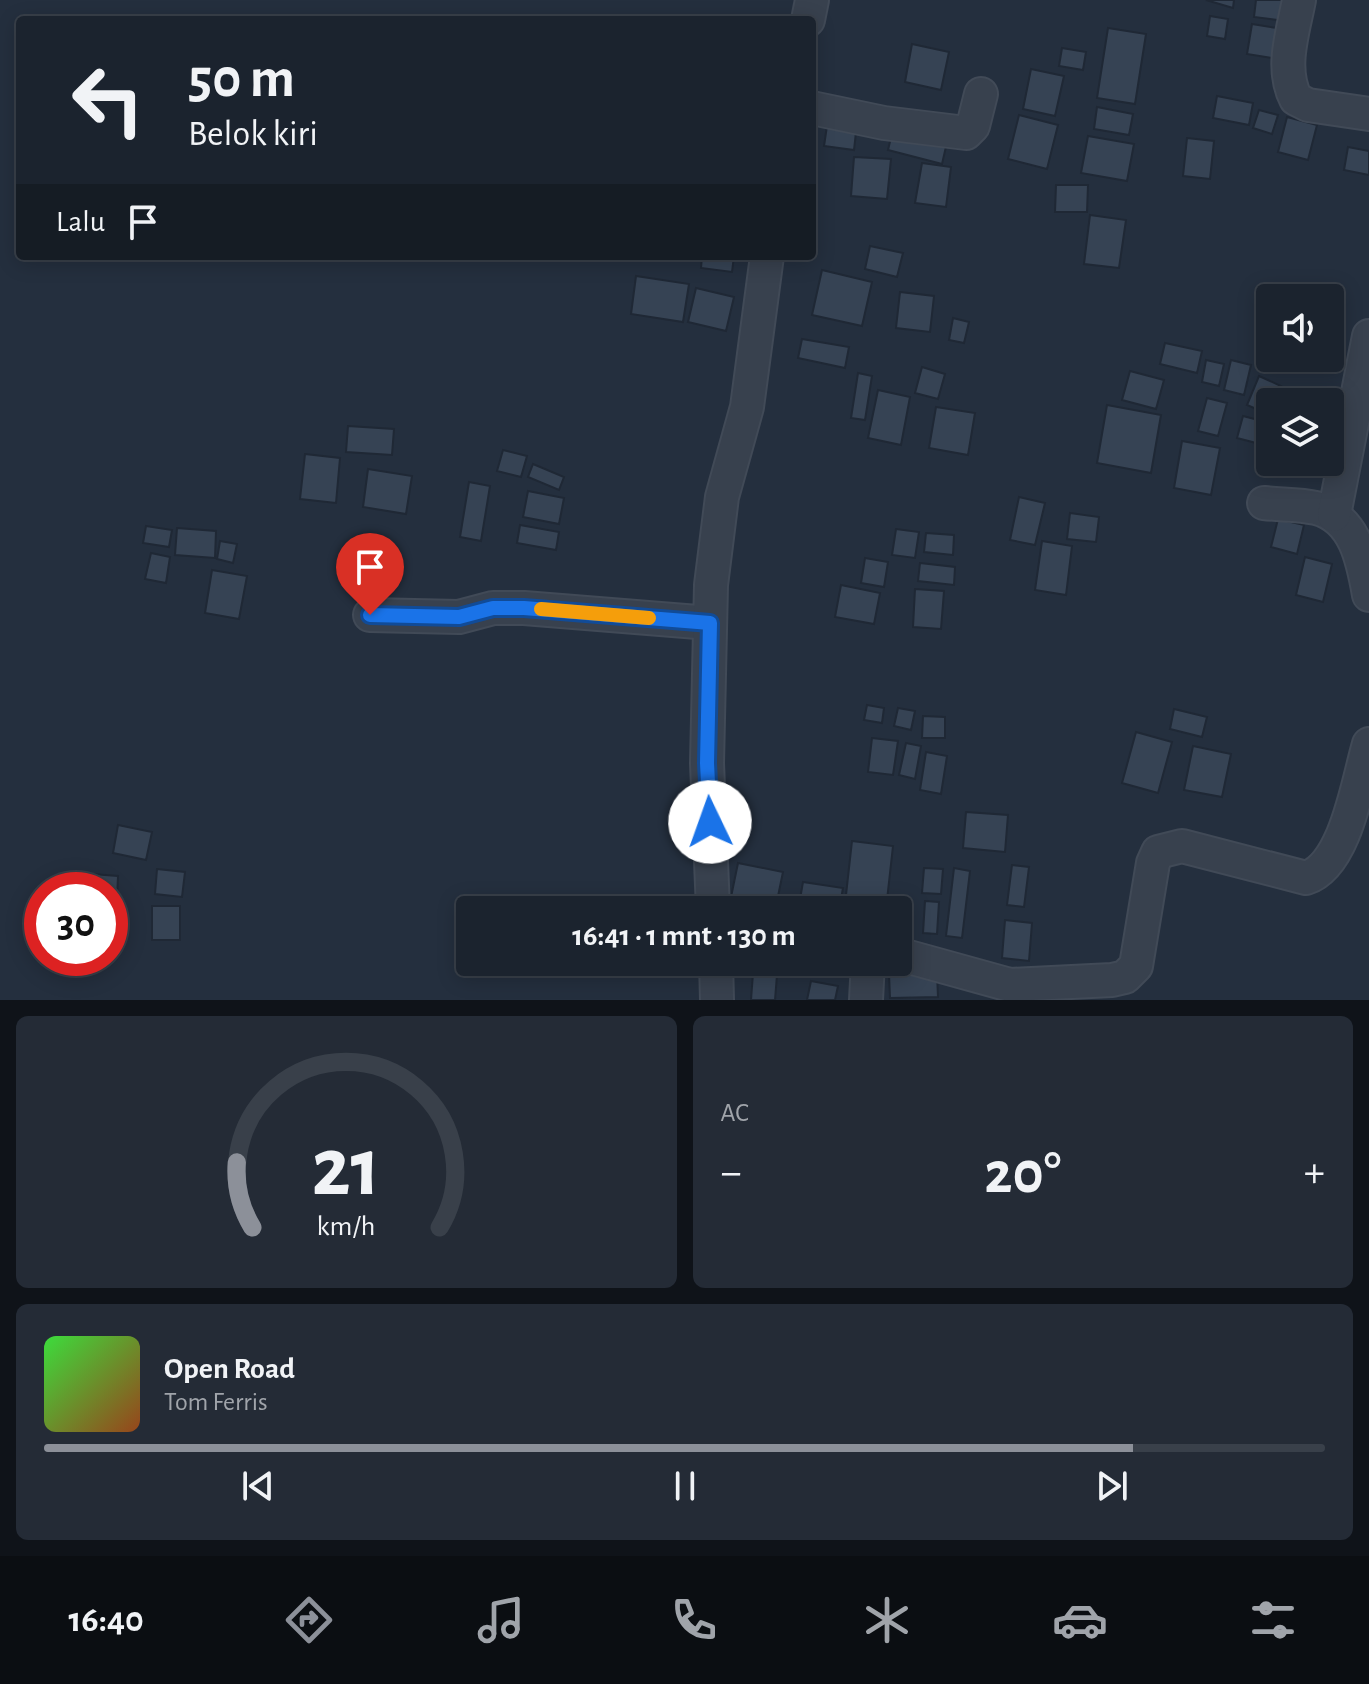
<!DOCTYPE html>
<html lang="id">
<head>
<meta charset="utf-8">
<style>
  body { margin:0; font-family:"Alegreya Sans",sans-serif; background:#242b36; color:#f1f3f6; height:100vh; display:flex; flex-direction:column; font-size:30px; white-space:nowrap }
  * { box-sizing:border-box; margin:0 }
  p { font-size:26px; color:#a0a4aa }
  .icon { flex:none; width:44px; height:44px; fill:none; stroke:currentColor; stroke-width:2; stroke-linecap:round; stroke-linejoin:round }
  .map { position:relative; height:1000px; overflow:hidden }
  .sheet { display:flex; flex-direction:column; gap:16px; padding:16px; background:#0f1319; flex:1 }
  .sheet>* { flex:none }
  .banner { position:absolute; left:16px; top:16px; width:800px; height:244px; border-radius:8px; box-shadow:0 4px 20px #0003,0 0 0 2px #39404a; background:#1b232e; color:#f1f3f6; overflow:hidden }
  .tools { position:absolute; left:1256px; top:284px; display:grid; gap:16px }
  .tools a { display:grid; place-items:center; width:88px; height:88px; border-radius:8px; background:#1b232e; box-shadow:0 4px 20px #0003,0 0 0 2px #39404a; font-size:40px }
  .speed { position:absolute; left:24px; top:872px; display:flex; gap:16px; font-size:40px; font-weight:700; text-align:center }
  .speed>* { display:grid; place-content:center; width:104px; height:104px; border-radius:50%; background:#1b232e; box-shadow:0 4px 20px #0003,0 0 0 2px #39404a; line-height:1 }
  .speed .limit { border:12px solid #d22; background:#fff; color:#111 }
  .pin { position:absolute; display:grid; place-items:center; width:68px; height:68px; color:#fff; margin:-82px -34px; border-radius:50% 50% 50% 0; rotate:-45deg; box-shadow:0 0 8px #0007 }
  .pin .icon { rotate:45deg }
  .me { position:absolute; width:88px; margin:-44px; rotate:357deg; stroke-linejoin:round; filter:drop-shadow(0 0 6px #0008) }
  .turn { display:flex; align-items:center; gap:28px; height:168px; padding:0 40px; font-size:36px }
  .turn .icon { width:104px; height:104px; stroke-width:2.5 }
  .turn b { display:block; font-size:56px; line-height:68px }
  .then { display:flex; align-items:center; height:76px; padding:0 40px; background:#0003; gap:16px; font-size:30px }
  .big { font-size:60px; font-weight:700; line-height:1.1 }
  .sheet .card { flex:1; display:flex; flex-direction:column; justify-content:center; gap:12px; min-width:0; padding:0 28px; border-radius:12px; background:#242b36 }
  .sheet .dial { align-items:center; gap:0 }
  .dial svg { height:208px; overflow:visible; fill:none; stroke:#39404a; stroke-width:7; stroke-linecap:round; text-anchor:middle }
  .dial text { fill:#f1f3f6; stroke:none }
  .song { display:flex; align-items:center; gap:24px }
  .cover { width:96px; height:96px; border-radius:12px; background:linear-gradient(135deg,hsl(120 70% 55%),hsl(20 70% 35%)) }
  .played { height:8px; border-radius:4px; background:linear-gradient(90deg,#8c9099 85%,#39404a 85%) }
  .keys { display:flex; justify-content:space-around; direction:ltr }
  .heat { display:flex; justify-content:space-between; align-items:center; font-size:44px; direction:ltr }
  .sheet .tiles { flex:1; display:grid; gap:16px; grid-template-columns:1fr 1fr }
  .card:last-child { grid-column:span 2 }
  .trip { position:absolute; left:456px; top:896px; width:456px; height:80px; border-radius:8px; background:#1b232e; box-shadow:0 4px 20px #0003,0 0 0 2px #39404a; font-weight:700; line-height:80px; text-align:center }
  .tab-bar { display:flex; height:128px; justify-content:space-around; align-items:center; background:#0b0e12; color:#a0a4aa }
  .tab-bar .icon { width:56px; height:56px }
  .tab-bar .active { color:#8c9099 }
  .tab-bar b { font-size:36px; color:#f1f3f6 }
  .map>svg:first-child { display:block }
  .building { fill:#364354; stroke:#1f2835; stroke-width:2 }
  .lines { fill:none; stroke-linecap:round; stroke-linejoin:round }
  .minor-casing { stroke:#414a57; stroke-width:36 }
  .minor { stroke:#38414e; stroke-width:32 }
  .route-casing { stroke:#114b97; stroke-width:20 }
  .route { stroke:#1a73e8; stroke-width:14 }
  .slow { stroke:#f59e0b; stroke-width:14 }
</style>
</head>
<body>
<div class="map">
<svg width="1369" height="1000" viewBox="0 0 1369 1000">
  <rect width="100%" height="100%" fill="#242f3e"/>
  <g class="building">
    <path d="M1206 0H1234L1233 8Z"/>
    <path d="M1256 0H1288L1285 21 1254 17Z"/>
    <path d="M1210 16 1228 19 1225 39 1207 36Z"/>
    <path d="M1252 24 1283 29 1278 59 1247 54Z"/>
    <path d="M1108 28 1146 34 1135 104 1097 98Z"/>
    <path d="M912 44 949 52 941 90 905 82Z"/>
    <path d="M1062 48 1086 52 1083 70 1059 66Z"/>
    <path d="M1031 69 1064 76 1055 116 1023 109Z"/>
    <path d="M1217 96 1253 103 1249 125 1213 118Z"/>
    <path d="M1097 107 1133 114 1129 135 1094 129Z"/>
    <path d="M1259 110 1278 115 1272 134 1253 128Z"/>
    <path d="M1019 115 1058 125 1047 169 1008 159Z"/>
    <path d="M1287 117 1317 125 1308 160 1278 152Z"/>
    <path d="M828 119 857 123 854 150 824 146Z"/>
    <path d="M894 125 948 138 942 164 888 150Z"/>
    <path d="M1088 136 1134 144 1127 181 1081 173Z"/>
    <path d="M1187 138 1214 141 1210 179 1183 176Z"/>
    <path d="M1348 147 1369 151V175L1344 170Z"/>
    <path d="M854 157 891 159 887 199 851 196Z"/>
    <path d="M922 163 951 167 946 207 915 203Z"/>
    <path d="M1056 185H1088L1087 212H1055Z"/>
    <path d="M1090 215 1126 220 1119 268 1084 264Z"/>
    <path d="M870 246 903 253 897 277 865 269Z"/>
    <path d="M702 256H734L732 272 701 268Z"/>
    <path d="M822 270 872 282 862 326 812 315Z"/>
    <path d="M636 276 689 284 683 322 631 314Z"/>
    <path d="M696 288 734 297 726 331 688 322Z"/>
    <path d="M900 292 934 296 930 332 896 328Z"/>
    <path d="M953 318 969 322 964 343 949 340Z"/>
    <path d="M802 339 849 347 845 368 798 358Z"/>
    <path d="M1165 343 1202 351 1197 373 1160 364Z"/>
    <path d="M1206 360 1224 364 1219 386 1202 382Z"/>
    <path d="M1231 360 1251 365 1244 395 1224 390Z"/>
    <path d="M922 367 945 374 938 399 915 393Z"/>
    <path d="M1130 371 1164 380 1156 409 1122 400Z"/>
    <path d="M858 373 872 376 865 420 851 418Z"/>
    <path d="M1259 376 1281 386 1275 402H1270V415L1247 405Z"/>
    <path d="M878 390 910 397 901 445 868 438Z"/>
    <path d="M1207 398 1227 403 1218 436 1198 431Z"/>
    <path d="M1107 405 1161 415 1151 473 1097 463Z"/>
    <path d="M936 407 975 413 968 455 929 448Z"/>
    <path d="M1243 416 1266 422 1260 444 1237 438Z"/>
    <path d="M348 426 394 429 392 455 346 452Z"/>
    <path d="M1182 441 1220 448 1211 495 1174 488Z"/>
    <path d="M503 450 527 456 521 477 497 471Z"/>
    <path d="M305 454 340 458 336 503 300 499Z"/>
    <path d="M533 464 564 477 559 490 528 477Z"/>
    <path d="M368 469 412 476 406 514 363 507Z"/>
    <path d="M469 482 490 486 481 541 460 537Z"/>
    <path d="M528 491 564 498 559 524 523 517Z"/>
    <path d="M1019 497 1045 503 1035 545 1010 540Z"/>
    <path d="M1070 513 1099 517 1096 542 1067 539Z"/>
    <path d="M1278 519 1304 525 1297 554 1271 547Z"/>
    <path d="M520 525 559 532 556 550 517 543Z"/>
    <path d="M146 526 172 530 169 547 143 543Z"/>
    <path d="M177 528 216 531 215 558 175 555Z"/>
    <path d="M896 529 919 532 915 558 892 555Z"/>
    <path d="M926 533 954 535 953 555 924 552Z"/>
    <path d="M220 541 237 544 233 563 217 559Z"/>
    <path d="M1042 541 1072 546 1066 595 1035 590Z"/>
    <path d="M151 553 170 557 166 583 145 579Z"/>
    <path d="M1305 557 1332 564 1323 602 1296 595Z"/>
    <path d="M865 558 888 562 884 587 861 583Z"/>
    <path d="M920 563 955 567 954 585 918 581Z"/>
    <path d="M212 570 247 576 239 619 205 613Z"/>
    <path d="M841 585 880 593 874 624 835 617Z"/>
    <path d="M915 589 944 591 941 629 913 627Z"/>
    <path d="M867 705 884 708 882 723 864 720Z"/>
    <path d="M898 708 915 711 911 730 894 726Z"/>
    <path d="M1174 709 1207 717 1202 737 1170 729Z"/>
    <path d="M923 716 945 717V738H922Z"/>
    <path d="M1136 732 1172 742 1158 793 1122 783Z"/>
    <path d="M872 738 898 741 893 775 868 772Z"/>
    <path d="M906 743 921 746 915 779 899 775Z"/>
    <path d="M1193 746 1231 754 1222 797 1184 790Z"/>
    <path d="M926 752 947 756 941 794 920 790Z"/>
    <path d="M966 812 1008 815 1005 852 963 848Z"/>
    <path d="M118 825 152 832 146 860 113 853Z"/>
    <path d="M852 841 893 846 887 900 846 895Z"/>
    <path d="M738 863 783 872 776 906 731 897Z"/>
    <path d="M1012 865 1029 867 1024 907 1007 905Z"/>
    <path d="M924 868 943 869 941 894 922 893Z"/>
    <path d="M954 868 970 871 962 938 946 936Z"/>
    <path d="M157 869 185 872 182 897 155 894Z"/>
    <path d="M92 874 118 876 117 900 110 899V890H91Z"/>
    <path d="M803 882 843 888 839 910H798Z"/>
    <path d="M925 901 939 902 937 934 923 933Z"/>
    <rect x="152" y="906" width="28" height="34"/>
    <path d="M1005 920 1032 923 1029 961 1002 958Z"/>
    <path d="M743 962H775L774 967 743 965Z"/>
    <path d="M799 962H841L840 977 798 974Z"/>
    <path d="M753 973 777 975 775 1000H751Z"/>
    <path d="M937 973 938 997 890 998 889 974Z"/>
    <path d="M811 981 838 986 835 1000H807Z"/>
  </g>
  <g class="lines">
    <g class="minor-casing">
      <g id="minor">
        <path d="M1299 0C1293 32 1280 68 1296 99L1308 105 1369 114"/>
        <path d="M808 20 812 0"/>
        <path d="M812 108 884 123 966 133 973 126 981 94"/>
        <path d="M1264 503C1281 505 1299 504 1316 508 1355 518 1363 560 1369 595"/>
        <path d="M1334 515 1369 336"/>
        <path d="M370 615 459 617 493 608H524L710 623"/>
        <path d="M713 910 707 763 711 585 722 497 747 407 767 256"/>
        <path d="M898 954 1010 985 1112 980 1125 977 1136 966 1153 863 1158 852 1182 846 1306 878C1346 865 1358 781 1369 744"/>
        <path d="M716 962 717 1000"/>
        <path d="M866 1000 868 962"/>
      </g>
    </g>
    <use href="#minor" class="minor"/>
  </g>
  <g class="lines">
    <g class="route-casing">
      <path id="route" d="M370 615 459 617 493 608H524L710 623 707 763 710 822"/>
    </g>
    <use href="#route" class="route"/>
    <path class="slow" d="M541 609 649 618"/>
  </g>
</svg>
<div class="tools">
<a><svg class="icon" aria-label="sound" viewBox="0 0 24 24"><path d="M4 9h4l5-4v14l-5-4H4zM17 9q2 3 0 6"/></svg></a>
<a><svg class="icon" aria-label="layers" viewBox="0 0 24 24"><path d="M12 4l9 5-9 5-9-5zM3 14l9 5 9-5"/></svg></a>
</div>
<div class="speed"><div class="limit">30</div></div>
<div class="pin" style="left:370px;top:615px;background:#d93025"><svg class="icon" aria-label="arrive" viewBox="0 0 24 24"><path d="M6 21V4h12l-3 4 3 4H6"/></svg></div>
<svg class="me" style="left:710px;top:822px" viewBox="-20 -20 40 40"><circle r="19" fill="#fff"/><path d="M0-13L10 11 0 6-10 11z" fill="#1a73e8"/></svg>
<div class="trip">16:41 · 1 mnt · 130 m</div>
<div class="banner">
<div class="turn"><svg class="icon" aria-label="left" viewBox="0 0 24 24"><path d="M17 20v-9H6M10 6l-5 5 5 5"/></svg><div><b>50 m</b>Belok kiri</div></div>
<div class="then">Lalu<svg class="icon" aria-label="arrive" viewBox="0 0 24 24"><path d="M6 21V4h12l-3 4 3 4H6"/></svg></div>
</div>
</div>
<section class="sheet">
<div class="tiles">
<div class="card dial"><svg viewBox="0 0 100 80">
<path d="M14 69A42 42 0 1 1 86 69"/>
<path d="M14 69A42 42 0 0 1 8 44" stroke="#8c9099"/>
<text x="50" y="56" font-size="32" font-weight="700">21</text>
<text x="50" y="72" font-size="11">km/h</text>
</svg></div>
<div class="card"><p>AC</p>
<div class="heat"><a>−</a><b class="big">20°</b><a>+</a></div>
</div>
<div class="card">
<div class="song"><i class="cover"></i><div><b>Open Road</b><p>Tom Ferris</p></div></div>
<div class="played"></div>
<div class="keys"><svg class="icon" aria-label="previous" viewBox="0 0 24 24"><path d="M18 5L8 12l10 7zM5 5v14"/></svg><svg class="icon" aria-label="pause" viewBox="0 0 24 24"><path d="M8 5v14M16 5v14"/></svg><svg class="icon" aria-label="next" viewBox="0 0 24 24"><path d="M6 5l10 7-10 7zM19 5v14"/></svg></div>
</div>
</div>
</section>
<nav class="tab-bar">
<b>16:40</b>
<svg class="icon active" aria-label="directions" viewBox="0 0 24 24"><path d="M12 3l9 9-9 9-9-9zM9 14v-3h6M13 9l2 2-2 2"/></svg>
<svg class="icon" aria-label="music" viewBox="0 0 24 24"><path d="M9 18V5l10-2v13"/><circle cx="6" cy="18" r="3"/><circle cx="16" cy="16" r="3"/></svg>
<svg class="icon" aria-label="phone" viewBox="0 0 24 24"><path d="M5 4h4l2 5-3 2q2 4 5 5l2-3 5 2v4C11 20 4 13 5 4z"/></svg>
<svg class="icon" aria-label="climate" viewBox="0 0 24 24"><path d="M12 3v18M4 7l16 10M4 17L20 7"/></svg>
<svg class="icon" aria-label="car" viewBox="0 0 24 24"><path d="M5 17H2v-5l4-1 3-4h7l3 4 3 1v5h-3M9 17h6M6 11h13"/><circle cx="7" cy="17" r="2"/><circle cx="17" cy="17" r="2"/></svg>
<svg class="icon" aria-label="filters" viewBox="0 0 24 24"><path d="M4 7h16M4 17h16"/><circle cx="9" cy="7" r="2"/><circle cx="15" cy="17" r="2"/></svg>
</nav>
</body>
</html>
